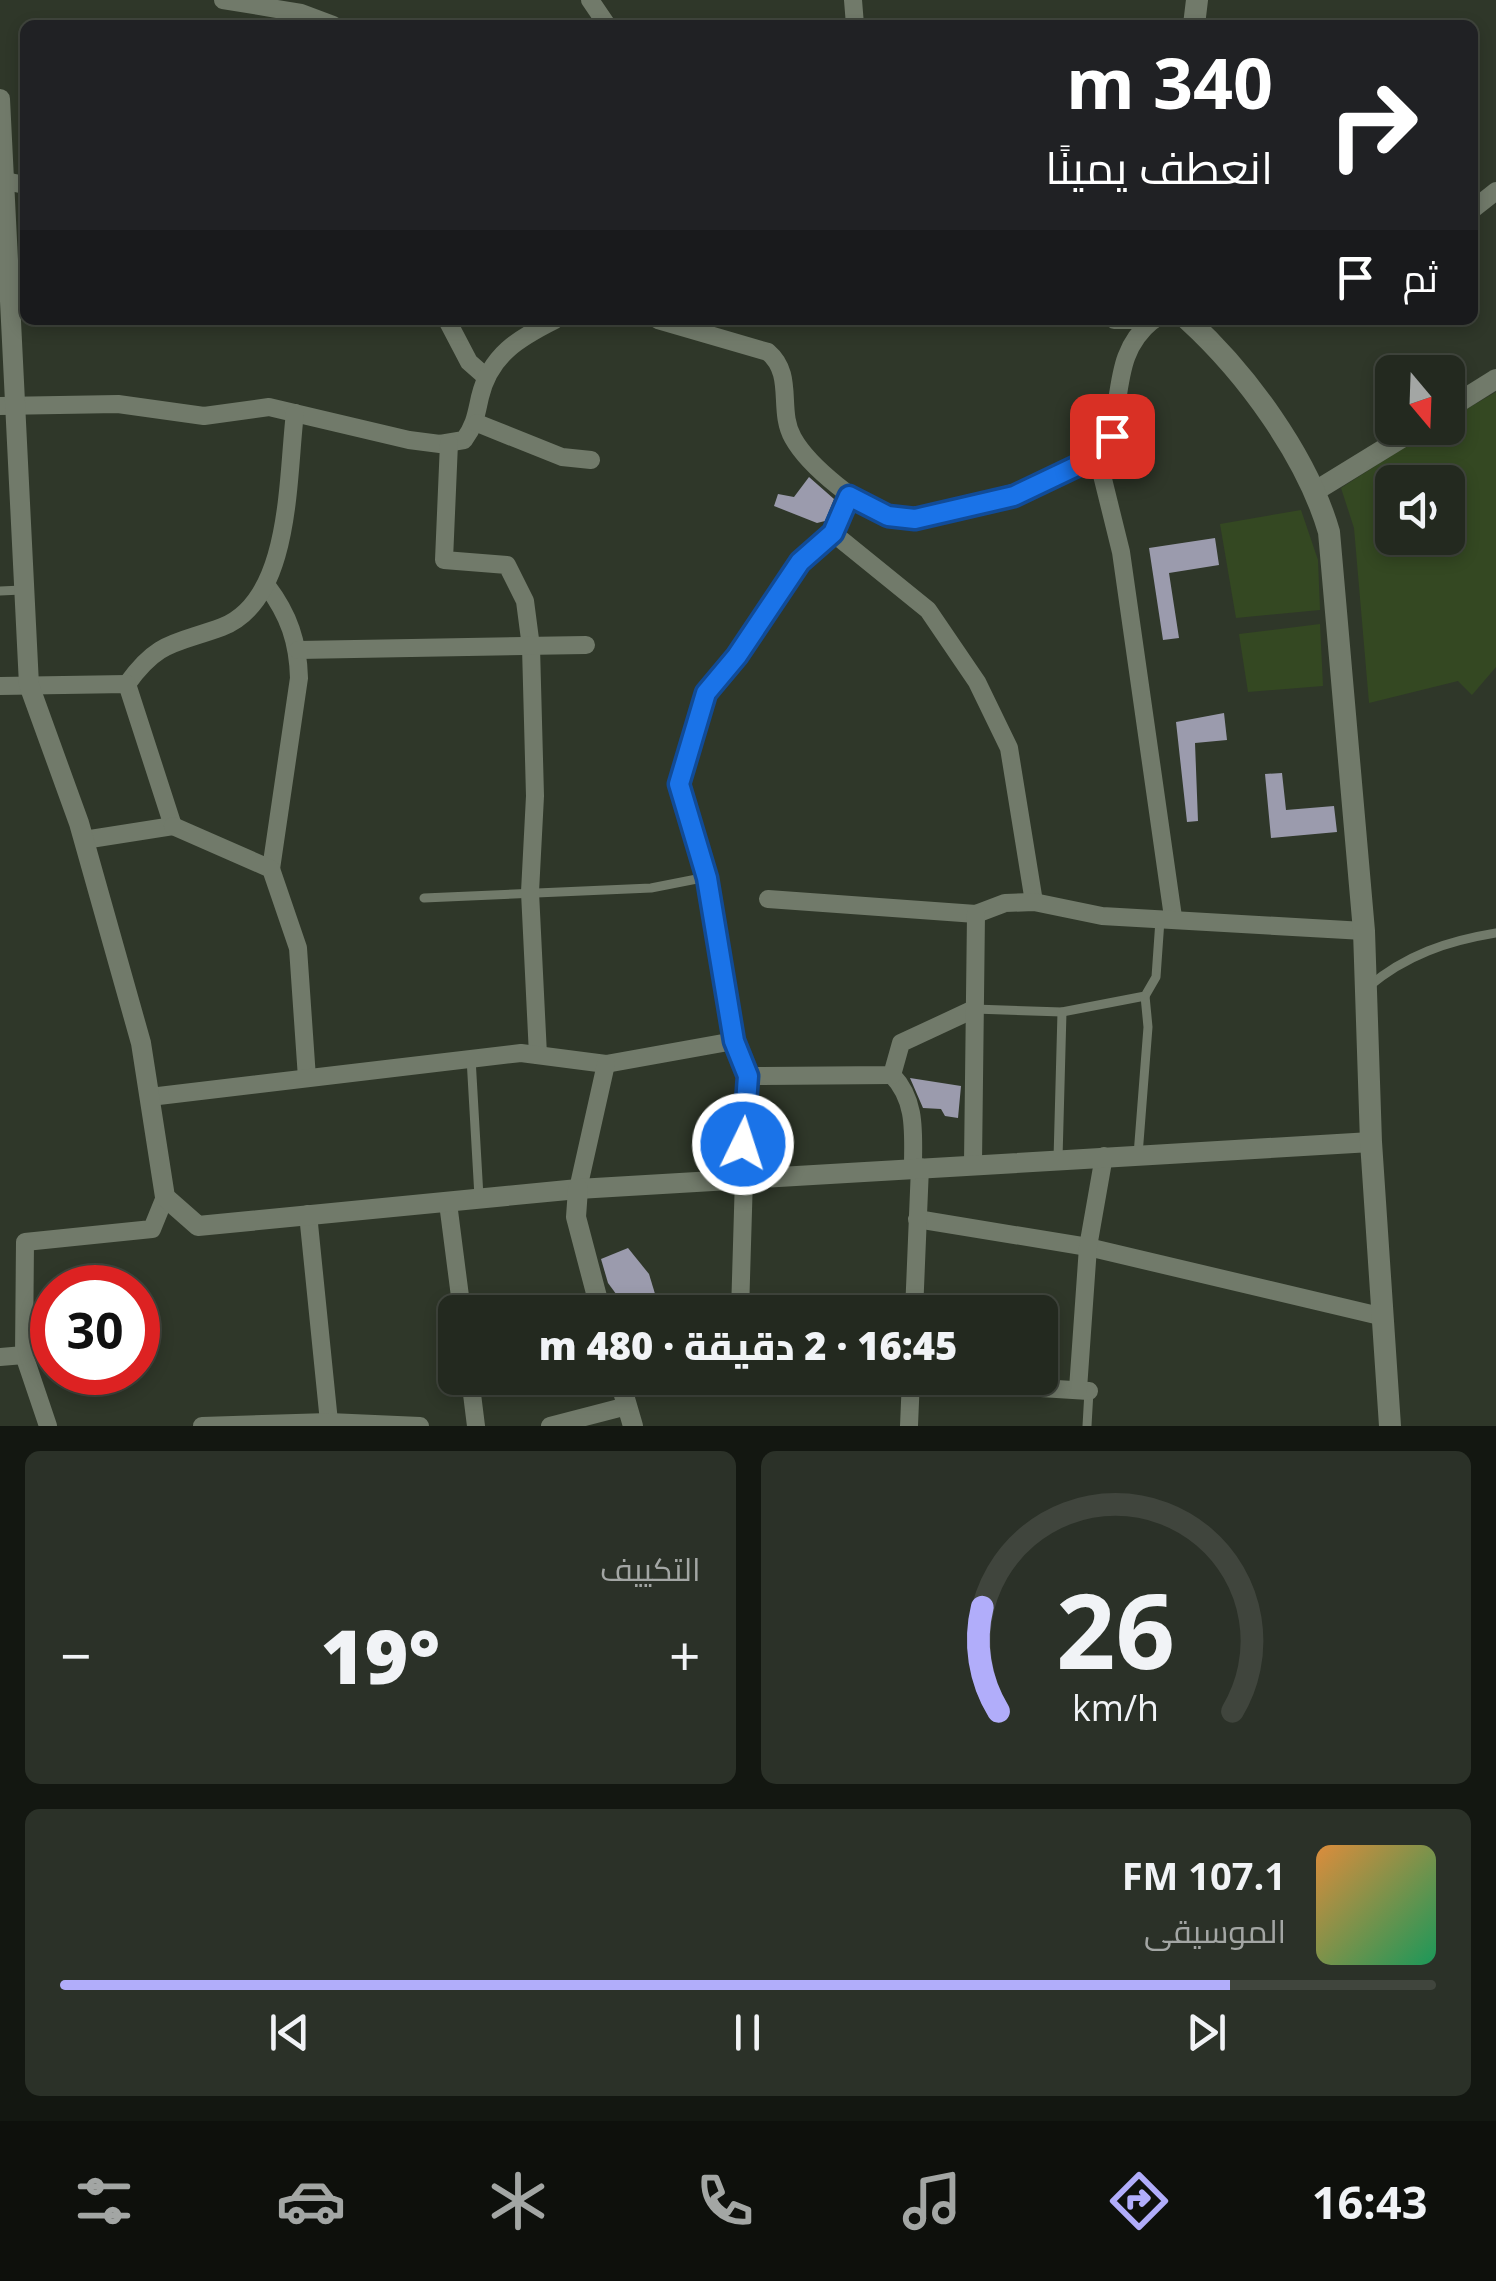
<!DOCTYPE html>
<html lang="ar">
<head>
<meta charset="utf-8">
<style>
  body { margin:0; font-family:"Open Sans",Cairo,sans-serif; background:#2b3128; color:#f1f3f6; direction:rtl; height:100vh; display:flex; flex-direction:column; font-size:38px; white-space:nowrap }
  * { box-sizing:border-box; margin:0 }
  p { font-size:32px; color:#a3a6a4 }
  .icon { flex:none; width:55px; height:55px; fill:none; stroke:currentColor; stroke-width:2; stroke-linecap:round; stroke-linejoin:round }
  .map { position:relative; height:1426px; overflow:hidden; direction:ltr }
  .panel { display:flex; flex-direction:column; gap:25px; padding:25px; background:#131711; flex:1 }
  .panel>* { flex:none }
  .hud { position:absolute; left:20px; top:20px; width:1458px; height:305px; border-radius:15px; box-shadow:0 5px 15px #0003,0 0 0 2px #40453d; direction:rtl; background:#202124; color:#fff; overflow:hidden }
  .needle { width:65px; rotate:161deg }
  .buttons { position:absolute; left:1375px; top:355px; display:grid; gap:20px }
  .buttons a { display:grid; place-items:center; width:90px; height:90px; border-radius:15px; background:#23291f; box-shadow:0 5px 15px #0003,0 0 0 2px #40453d; font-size:50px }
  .speed { position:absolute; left:30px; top:1265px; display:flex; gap:20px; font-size:50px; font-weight:700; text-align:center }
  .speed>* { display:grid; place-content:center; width:130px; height:130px; border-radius:50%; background:#23291f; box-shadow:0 5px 15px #0003,0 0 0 2px #40453d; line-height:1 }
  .speed .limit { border:15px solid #d22; background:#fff; color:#111 }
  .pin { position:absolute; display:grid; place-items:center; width:85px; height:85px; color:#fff; margin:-42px; border-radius:20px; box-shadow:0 5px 15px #0006 }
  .me { position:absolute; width:110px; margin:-55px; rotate:4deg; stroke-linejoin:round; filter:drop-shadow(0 0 8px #0008) }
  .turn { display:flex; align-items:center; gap:35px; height:210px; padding:0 40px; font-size:45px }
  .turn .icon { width:130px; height:130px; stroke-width:2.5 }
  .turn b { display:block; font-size:70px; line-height:85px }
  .then { display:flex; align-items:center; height:95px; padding:0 40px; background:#0003; gap:20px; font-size:38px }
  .big { font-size:75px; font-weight:800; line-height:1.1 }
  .panel .tile { flex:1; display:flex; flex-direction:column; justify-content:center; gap:15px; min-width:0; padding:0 35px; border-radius:15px; background:#2b3128 }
  .panel .dial { align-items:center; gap:0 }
  .dial svg { height:260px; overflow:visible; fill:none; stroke:#40453d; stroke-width:7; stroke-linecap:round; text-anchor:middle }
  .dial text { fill:#f1f3f6; stroke:none }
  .song { display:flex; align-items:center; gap:30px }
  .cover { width:120px; height:120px; border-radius:15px; background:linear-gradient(135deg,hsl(30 70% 55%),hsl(150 70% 35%)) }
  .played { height:10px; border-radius:5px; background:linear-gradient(90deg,#b1adfa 85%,#40453d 85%) }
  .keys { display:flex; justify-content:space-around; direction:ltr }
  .heat { display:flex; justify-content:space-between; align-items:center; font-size:55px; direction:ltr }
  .panel .tiles { flex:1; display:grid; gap:25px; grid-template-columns:1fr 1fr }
  .tile:last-child { grid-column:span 2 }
  .trip { position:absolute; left:438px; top:1295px; width:620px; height:100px; border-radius:15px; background:#23291f; box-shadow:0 5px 15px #0003,0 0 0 2px #40453d; font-weight:800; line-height:100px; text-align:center; direction:rtl }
  .menu { display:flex; height:160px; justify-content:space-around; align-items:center; background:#0e100c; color:#a3a6a4 }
  .menu .icon { width:70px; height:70px }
  .menu .on { color:#b1adfa }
  .menu b { font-size:45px; color:#f1f3f6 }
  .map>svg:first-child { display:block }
  .green { fill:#344822; fill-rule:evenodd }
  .building { fill:#9b9bad }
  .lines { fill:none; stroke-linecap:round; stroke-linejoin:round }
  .service { stroke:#717a6a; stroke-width:9 }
  .minor { stroke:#717a6a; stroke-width:18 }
  .tertiary { stroke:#717a6a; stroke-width:20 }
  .secondary { stroke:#717a6a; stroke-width:22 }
  .route-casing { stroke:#114b97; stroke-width:25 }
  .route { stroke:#1a73e8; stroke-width:18 }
</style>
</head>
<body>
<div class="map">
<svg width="1496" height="1426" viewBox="0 0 1496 1426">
  <rect width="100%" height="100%" fill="#2f3729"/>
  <g class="green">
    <path d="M1496 392V667L1472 695 1458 681 1369 703 1354 528 1341 488 1435 428H1448V420ZM1392 482H1448V538H1392Z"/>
    <path d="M1301 510 1318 560 1320 610 1236 618 1220 524Z"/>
    <path d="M1320 624 1323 686 1248 692 1239 634Z"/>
  </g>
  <g class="building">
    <path d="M809 477 834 499 825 521 817 523 774 506 778 494 794 497Z"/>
    <path d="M1215 538 1219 565 1169 573 1179 638 1163 640 1149 548Z"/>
    <path d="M1224 713 1227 740 1195 743 1198 821 1187 822 1176 722Z"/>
    <path d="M1282 773 1286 810 1334 806 1337 832 1271 838 1265 774Z"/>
    <path d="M910 1078 961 1086 958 1118 945 1116 941 1109 923 1108Z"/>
    <path d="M628 1248 649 1274 659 1307 625 1306 608 1283 601 1259Z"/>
  </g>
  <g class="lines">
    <g class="service">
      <path d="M0 591 22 590"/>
      <path d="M424 898 651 888 707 877"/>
      <path d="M1368 987C1406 955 1447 941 1496 933"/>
      <path d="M974 1009 1062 1012 1145 996 1156 977 1160 920"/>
      <path d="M471 1058 479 1197"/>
      <path d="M1138 1155 1148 1027 1145 996"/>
      <path d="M1058 1159 1062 1012"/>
      <path d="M1087 1426 1089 1391"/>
    </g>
    <g class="minor">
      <path d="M223 0 301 13 333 25"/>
      <path d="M590 0 607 25"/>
      <path d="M853 0 855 25"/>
      <path d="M5 181 25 185"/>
      <path d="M1472 210 1496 191"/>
      <path d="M447 320 469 362 486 377"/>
      <path d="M658 320 768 352C795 375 777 410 793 438 808 465 862 511 893 516 921 521 941 510 967 504 1015 493 1080 481 1110 437 1114 432 1114 422 1115 415 1121 377 1121 346 1153 320"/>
      <path d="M1114 320H1154"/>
      <path d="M0 406 118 404 204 416 269 407 409 440 440 444 464 440C475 425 476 415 480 397 490 355 519 338 555 320"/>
      <path d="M477 423 562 457 591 460"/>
      <path d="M449 443 444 560 507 565 525 601 531 647 535 796 530 892 538 1055"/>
      <path d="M1092 455 1100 467 1121 552 1173 917"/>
      <path d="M833 533 928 610 977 682 1009 748 1034 902"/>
      <path d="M267 586C289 615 298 642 299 678L271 869"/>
      <path d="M298 650 586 645"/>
      <path d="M127 684C158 640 176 644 222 627 292 600 287 477 295 413"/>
      <path d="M0 686 127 684 173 826 84 840"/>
      <path d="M173 826 271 869 298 948 307 1078"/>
      <path d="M768 899 976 914 1005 903 1034 902 1102 916 1364 931"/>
      <path d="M892 1075C917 1101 913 1134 913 1167"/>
      <path d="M747 1076 892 1075 901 1043 974 1009"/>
      <path d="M150 1097 521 1053 606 1064 734 1041"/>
      <path d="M973 1163 976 914"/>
      <path d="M578 1189 606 1064"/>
      <path d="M448 1203 462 1312"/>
      <path d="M308 1214 329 1422"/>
      <path d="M917 1219 1088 1247 1384 1317"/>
      <path d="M740 1312 747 1076 734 1041 707 877 679 784 706 693 737 656 800 562 833 533 849 496"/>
      <path d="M914 1312 920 1167"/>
      <path d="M24 1355 48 1426"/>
      <path d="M0 1357 24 1355 25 1242 152 1229 165 1197"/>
      <path d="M470 1378 476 1426"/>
      <path d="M690 1378 911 1380 1089 1391"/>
      <path d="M1078 1389 1088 1247 1104 1156"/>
      <path d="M202 1426 329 1422 420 1426"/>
      <path d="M550 1426 627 1406"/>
      <path d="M909 1426 911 1378"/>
    </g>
    <g class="tertiary">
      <path d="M0 99 29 685 79 823 141 1043 165 1197 198 1226 578 1189 1371 1142"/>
      <path d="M1448 409 1496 379"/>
      <path d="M1317 490 1418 428"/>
      <path d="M578 1189 576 1217 601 1312"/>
      <path d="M619 1378 633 1426"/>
    </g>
    <g class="secondary">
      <path d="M1194 25 1197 0"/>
      <path d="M1188 320C1246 373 1307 456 1329 532L1364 931 1371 1142 1390 1426"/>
    </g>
  </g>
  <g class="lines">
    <g class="route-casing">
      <path id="route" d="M743 1144 748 1076 734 1041 707 878 679 784 706 693 737 656 800 562 833 533 849 496 888 516 915 519 1014 496 1081 464 1112 436"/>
    </g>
    <use href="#route" class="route"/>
  </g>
</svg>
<div class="buttons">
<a><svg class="needle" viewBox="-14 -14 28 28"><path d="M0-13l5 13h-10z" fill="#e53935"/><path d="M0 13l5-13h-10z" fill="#a3a6a4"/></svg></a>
<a><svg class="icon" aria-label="sound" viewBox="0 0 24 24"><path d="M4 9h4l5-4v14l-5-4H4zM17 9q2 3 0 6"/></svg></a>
</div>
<div class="speed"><div class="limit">30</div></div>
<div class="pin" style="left:1112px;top:436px;background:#d93025"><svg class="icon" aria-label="arrive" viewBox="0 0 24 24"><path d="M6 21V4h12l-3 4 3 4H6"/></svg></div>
<svg class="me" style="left:743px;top:1144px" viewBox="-20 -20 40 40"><circle r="17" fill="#1a73e8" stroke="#fff" stroke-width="3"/><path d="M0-11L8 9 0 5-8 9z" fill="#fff"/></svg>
<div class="trip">16:45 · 2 دقيقة · 480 m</div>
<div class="hud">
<div class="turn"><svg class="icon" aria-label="right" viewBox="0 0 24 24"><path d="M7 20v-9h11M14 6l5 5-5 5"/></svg><div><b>340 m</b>انعطف يمينًا</div></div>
<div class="then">ثم<svg class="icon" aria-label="arrive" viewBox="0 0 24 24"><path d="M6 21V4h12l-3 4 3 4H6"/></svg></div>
</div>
</div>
<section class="panel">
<div class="tiles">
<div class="tile dial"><svg viewBox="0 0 100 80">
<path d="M14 69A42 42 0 1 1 86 69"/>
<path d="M14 69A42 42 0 0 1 9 37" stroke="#b1adfa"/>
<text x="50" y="56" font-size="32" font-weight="700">26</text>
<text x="50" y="72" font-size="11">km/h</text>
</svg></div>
<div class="tile"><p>التكييف</p>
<div class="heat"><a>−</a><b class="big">19°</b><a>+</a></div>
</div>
<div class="tile">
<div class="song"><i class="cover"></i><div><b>107.1 FM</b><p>الموسيقى</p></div></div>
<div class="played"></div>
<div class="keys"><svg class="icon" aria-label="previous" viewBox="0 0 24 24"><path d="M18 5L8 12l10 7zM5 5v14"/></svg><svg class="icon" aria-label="pause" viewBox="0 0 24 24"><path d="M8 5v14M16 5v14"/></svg><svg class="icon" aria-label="next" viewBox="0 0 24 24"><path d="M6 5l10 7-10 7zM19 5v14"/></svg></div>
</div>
</div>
</section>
<nav class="menu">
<b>16:43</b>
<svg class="icon on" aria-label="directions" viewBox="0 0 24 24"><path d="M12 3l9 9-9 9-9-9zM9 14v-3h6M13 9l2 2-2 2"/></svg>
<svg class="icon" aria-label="music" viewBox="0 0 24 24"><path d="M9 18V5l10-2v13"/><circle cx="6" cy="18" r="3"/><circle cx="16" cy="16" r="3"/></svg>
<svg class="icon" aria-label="phone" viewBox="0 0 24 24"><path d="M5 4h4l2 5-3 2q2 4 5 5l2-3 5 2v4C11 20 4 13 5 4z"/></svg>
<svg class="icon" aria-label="climate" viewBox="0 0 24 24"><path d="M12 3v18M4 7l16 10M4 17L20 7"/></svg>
<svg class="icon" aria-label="car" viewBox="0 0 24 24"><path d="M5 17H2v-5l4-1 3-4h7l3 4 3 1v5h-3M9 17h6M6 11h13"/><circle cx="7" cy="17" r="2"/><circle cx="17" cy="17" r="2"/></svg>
<svg class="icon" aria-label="filters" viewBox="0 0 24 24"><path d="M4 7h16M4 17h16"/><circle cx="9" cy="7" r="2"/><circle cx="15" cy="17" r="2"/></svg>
</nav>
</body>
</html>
